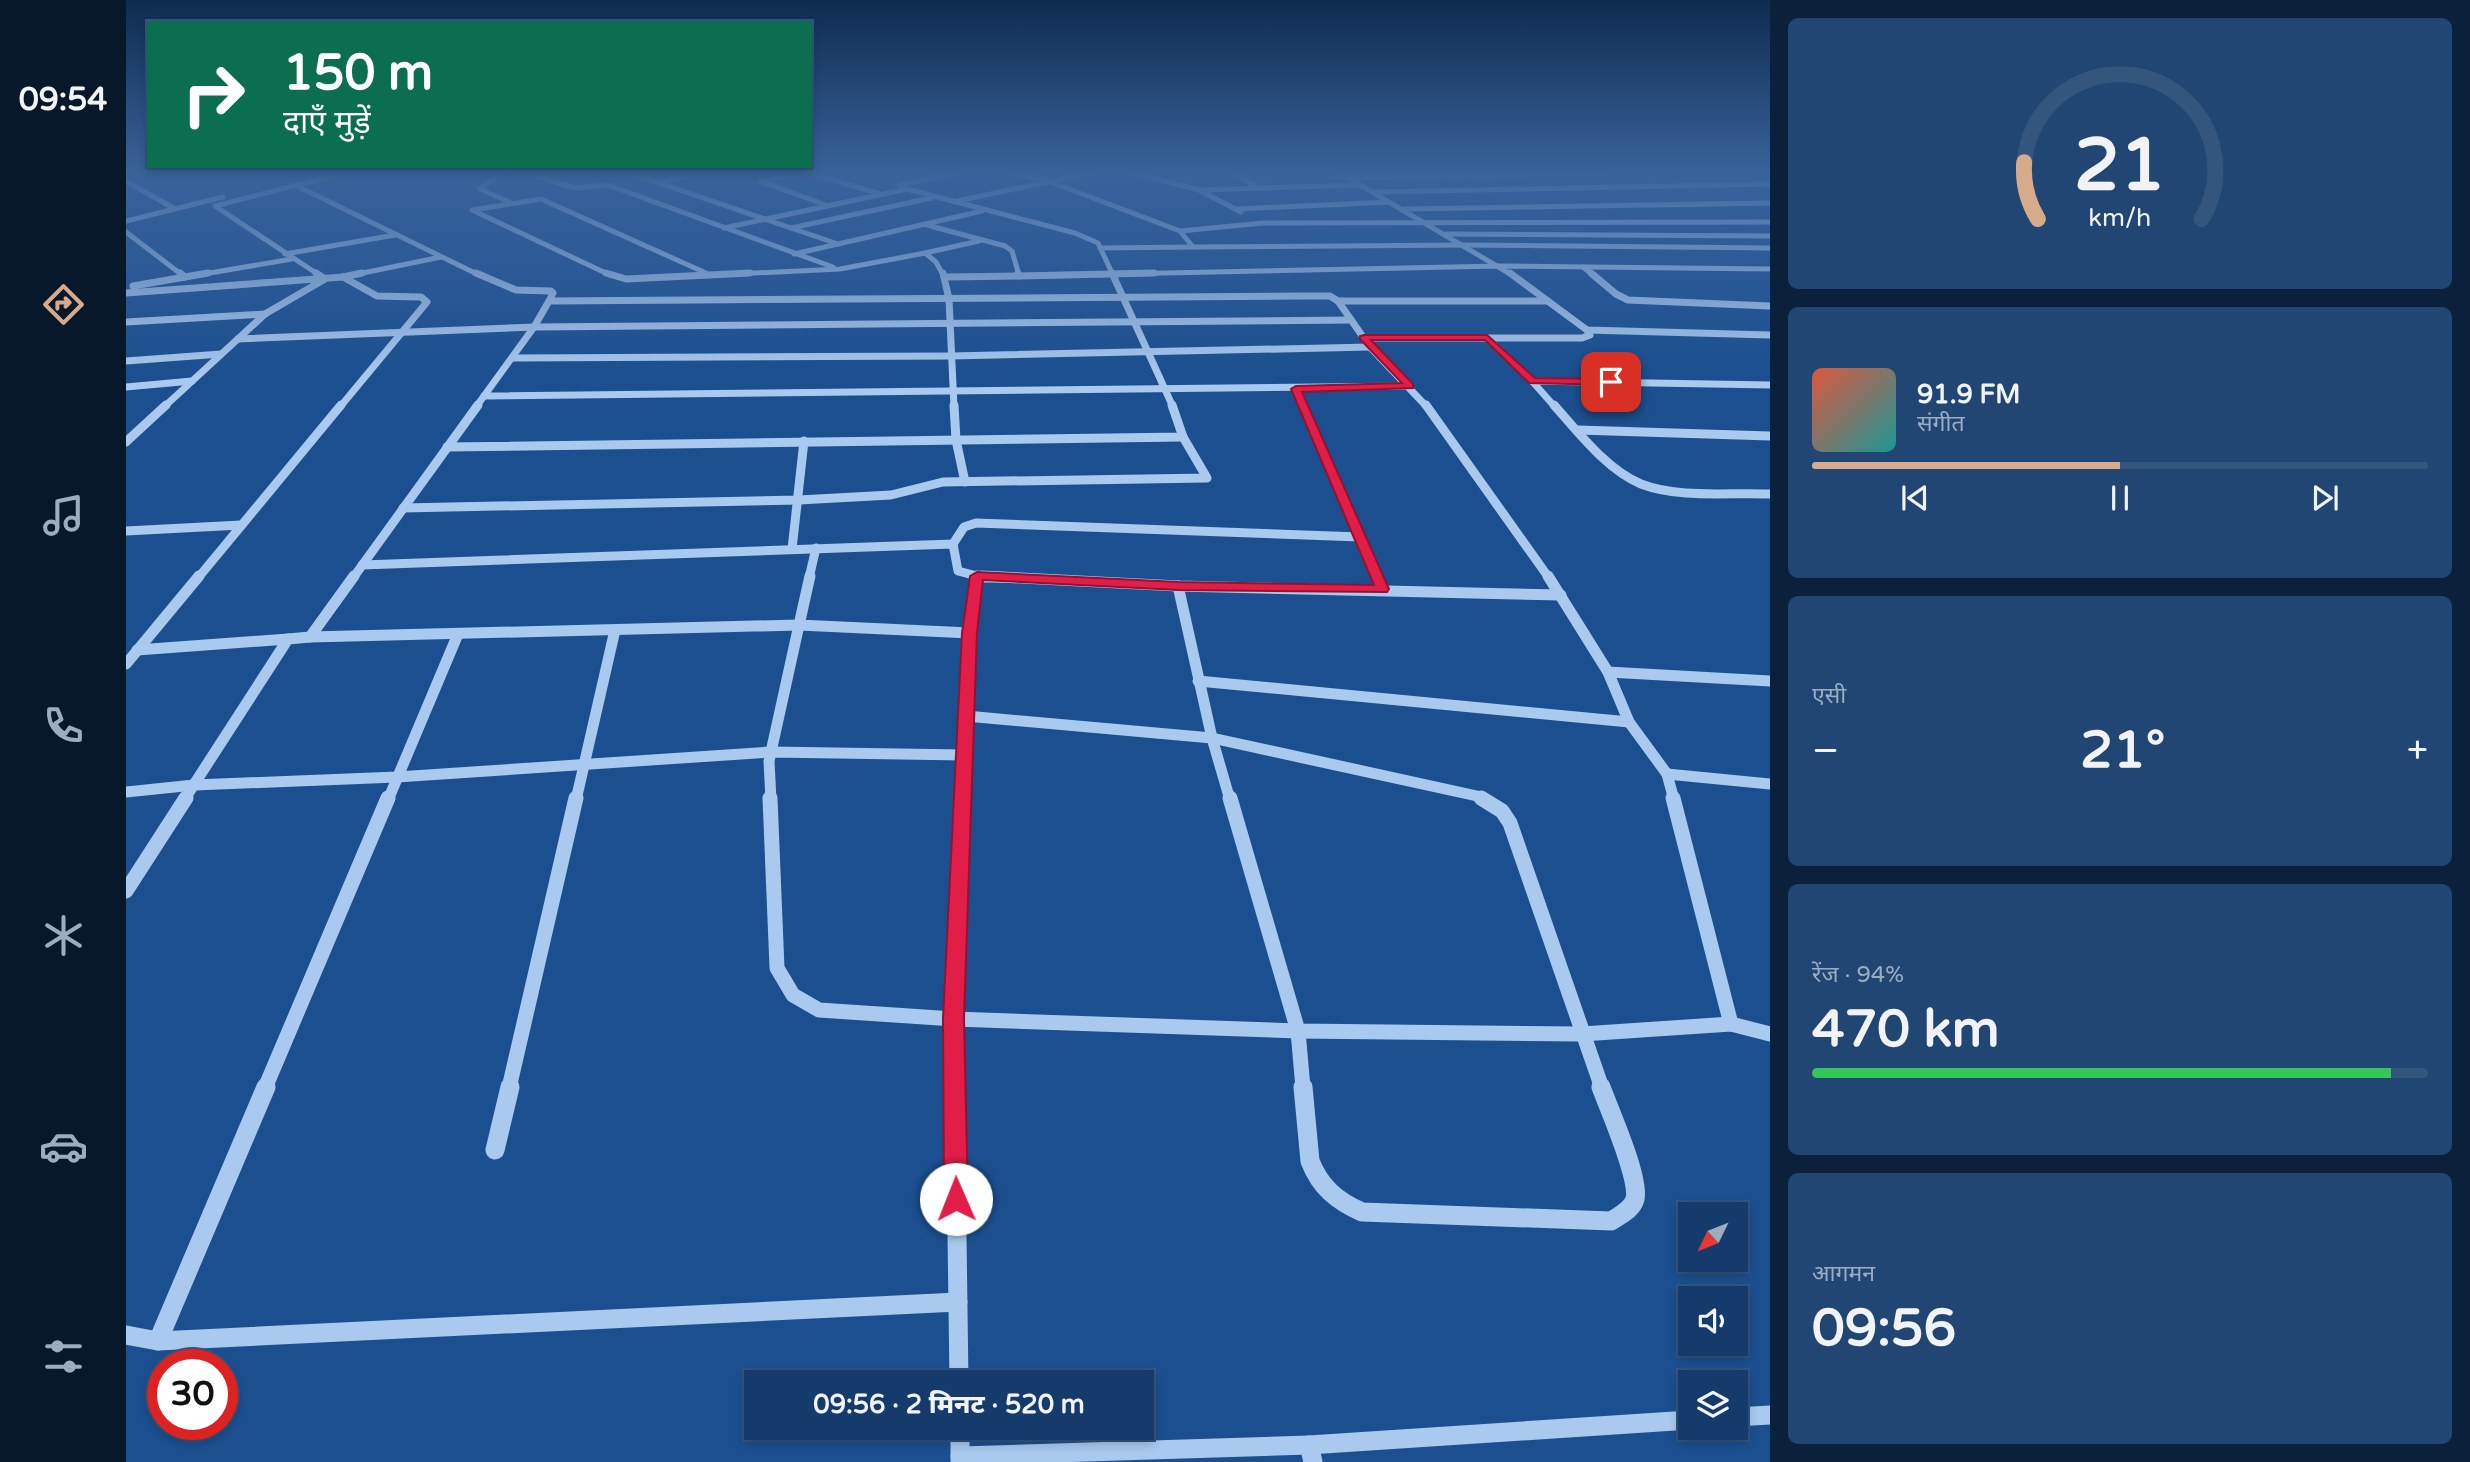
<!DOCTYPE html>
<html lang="hi">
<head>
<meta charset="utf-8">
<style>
  body { margin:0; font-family:"Varela Round","Noto Sans Devanagari",sans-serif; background:#214673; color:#f1f3f6; height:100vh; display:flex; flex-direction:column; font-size:26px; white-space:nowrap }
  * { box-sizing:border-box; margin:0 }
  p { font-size:23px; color:#9dadc1 }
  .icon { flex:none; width:38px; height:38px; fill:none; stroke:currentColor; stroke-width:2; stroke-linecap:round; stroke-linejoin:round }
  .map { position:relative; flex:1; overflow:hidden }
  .panel { display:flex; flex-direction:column; gap:18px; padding:18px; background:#0b203b; width:700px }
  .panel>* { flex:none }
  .hud { position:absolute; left:21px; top:21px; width:665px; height:147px; border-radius:0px; box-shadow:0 4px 10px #0003,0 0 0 2px #33557e; background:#0b6e4f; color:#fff; overflow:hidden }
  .needle { width:46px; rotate:227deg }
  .fabs { position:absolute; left:1552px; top:1202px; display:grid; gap:14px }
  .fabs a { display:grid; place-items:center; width:70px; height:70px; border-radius:0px; background:#143b6b; box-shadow:0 4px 10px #0003,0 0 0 2px #33557e; font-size:35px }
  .speed { position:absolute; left:21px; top:1349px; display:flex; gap:14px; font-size:35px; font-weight:700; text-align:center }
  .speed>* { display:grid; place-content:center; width:91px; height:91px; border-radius:50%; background:#143b6b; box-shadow:0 4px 10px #0003,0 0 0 2px #33557e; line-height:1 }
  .speed .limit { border:10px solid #d22; background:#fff; color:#111 }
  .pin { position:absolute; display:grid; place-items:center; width:60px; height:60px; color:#fff; margin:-30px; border-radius:14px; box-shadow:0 4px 10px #0006 }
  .me { position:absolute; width:77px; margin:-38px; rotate:359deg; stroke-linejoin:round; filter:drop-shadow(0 0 5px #0008) }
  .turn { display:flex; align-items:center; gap:24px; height:147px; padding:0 21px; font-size:32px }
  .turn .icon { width:91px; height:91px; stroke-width:2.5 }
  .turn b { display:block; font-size:49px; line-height:60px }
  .big { font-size:52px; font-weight:800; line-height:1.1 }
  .panel .tile { flex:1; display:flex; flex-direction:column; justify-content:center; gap:10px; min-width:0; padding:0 24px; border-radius:10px; background:#214673 }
  .panel .dial { align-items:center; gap:0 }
  .dial svg { height:182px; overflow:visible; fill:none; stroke:#33557e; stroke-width:7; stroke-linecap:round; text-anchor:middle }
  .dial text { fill:#f1f3f6; stroke:none }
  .song { display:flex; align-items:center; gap:21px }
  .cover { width:84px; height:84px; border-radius:10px; background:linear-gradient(135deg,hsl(10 70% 55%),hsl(180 70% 35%)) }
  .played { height:7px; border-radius:4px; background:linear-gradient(90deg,#d6ab8b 50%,#33557e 50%) }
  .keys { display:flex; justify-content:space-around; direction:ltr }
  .heat { display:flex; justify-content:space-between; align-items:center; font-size:38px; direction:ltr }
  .charge { height:10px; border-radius:5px; background:linear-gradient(90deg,#34c759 94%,#33557e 0) }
  .trip { position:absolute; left:618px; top:1370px; width:410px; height:70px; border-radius:0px; background:#143b6b; box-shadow:0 4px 10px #0003,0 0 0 2px #33557e; font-weight:800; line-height:70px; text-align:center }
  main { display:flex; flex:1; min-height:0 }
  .tabs { display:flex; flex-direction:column; width:126px; justify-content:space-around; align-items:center; background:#08182b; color:#9dadc1 }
  .tabs .icon { width:49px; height:49px }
  .tabs .on { color:#d6ab8b }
  .tabs b { font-size:32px; color:#f1f3f6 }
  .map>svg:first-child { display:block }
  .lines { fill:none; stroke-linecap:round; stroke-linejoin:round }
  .minor-far5 { stroke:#a9c9ee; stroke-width:5 }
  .minor-far4 { stroke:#a9c9ee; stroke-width:7 }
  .minor-far3 { stroke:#a9c9ee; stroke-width:9 }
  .minor-far2 { stroke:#a9c9ee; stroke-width:11 }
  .minor-far1 { stroke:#a9c9ee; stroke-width:15 }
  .minor { stroke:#a9c9ee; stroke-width:19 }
  .route { fill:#e11d48; stroke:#92132f; stroke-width:2 }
</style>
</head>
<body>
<main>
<nav class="tabs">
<b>09:54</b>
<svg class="icon on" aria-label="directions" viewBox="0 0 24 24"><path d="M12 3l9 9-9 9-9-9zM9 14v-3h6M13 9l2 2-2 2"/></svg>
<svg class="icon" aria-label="music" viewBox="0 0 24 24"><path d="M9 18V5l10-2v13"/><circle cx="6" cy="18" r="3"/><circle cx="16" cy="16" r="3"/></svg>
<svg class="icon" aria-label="phone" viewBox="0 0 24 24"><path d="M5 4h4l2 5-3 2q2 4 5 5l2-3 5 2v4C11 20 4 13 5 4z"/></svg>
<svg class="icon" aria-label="climate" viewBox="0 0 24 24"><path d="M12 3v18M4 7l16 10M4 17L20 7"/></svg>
<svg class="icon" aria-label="car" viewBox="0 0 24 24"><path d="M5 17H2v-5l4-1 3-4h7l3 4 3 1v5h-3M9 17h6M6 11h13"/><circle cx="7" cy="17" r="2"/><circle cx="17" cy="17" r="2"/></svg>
<svg class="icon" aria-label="filters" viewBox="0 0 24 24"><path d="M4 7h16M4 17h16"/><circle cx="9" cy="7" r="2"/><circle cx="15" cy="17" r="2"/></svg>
</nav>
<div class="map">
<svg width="1644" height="1462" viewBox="0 0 1644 1462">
  <rect width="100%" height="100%" fill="#1b4f8f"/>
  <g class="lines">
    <g class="minor-far5">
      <path d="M375 173 354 189 383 202"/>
      <path d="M402 173 449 188 482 185 707 267"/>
      <path d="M504 173 712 244 856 211"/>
      <path d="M886 173 922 181 1054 231 1067 247 1338 245 1644 248"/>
      <path d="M1007 173 1073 190 1115 212"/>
      <path d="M1108 173 1131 187"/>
      <path d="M1214 173 1386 275"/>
      <path d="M1223 178 1478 173"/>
      <path d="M0 181 49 209"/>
      <path d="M533 181 581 173"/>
      <path d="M169 185 353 275"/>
      <path d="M781 189 949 233 972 243 987 275"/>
      <path d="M1073 190 1233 185"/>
      <path d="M1248 192 1644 184"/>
      <path d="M831 201 964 173"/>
      <path d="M700 205 634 181 681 173 752 193"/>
      <path d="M1110 209 1263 202"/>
      <path d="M1278 209 1644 203"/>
      <path d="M0 221 97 197"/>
      <path d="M797 224 879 246 886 251 893 275"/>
      <path d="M598 228 781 189 773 185 830 173"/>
      <path d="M665 228 805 198"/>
      <path d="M1054 231 1137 223 1644 222"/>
      <path d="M0 232 56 275"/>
      <path d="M1319 234 1644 236"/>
      <path d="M974 248 1067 247"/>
      <path d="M159 254 269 235"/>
      <path d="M668 254 712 244"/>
      <path d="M1457 267 1467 275"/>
      <path d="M72 275 166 259"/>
      <path d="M193 275 89 206 218 173"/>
      <path d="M227 275 315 257"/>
      <path d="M484 275 346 210 415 199 580 273"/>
      <path d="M587 275 714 269 799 253"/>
      <path d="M817 275 810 262 799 253 853 241"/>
      <path d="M944 275 1374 266 1644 269"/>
    </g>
    <g class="minor-far4">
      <path d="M54 273 59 277"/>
      <path d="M350 273 390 290 425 291 427 293 423 301"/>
      <path d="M480 273 500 279 624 273"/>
      <path d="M817 273 823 299 828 407"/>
      <path d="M892 273 893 276 1028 273"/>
      <path d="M986 273 1047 407"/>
      <path d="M1384 273 1461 330 1644 335"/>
      <path d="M1465 273 1490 294 1502 300 1644 306"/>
      <path d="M819 277 893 276"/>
      <path d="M7 286 82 273"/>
      <path d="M0 293 217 277 236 273"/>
      <path d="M1212 301 1244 347 1301 407"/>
      <path d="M0 322 139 314"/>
      <path d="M1238 338H1456L1464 335 1461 330"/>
      <path d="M1361 338 1406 381"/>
      <path d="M112 339 408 327 1225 320"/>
      <path d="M386 358 825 356 1244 347"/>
      <path d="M0 361 95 354"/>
      <path d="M0 387 66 381"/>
      <path d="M1170 389 1178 407"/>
      <path d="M358 396 1284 386"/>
      <path d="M38 407 139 314 199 279 190 273"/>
      <path d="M214 407 301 302 295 297 251 296 217 277"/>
      <path d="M350 407 408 327 423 301 1177 296H1204L1212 301H1422"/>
      <path d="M1429 407 1406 381 1644 385"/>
    </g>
    <g class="minor-far3">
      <path d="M828 405 830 440 839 482"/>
      <path d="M1177 405 1252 578"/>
      <path d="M1300 405 1423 578"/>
      <path d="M1428 405C1452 432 1481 470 1515 484 1554 499 1604 492 1644 494"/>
      <path d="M1452 430 1644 436"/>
      <path d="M0 442 40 405"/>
      <path d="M321 447 1057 437 1046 405"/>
      <path d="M277 508 673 500 765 495 817 482 1081 478 1057 437"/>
      <path d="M0 531 115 525"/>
      <path d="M827 544 838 527 850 523 1234 537"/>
      <path d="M666 549 678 441"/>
      <path d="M236 565 827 544 832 571 851 576"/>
      <path d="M72 578 215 405"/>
      <path d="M227 578 352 405"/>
      <path d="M683 578 690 548"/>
      <path d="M851 578H890"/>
    </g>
    <g class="minor-far2">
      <path d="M228 576 184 637 673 625 643 761 645 800"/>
      <path d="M684 576 673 625 844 633"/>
      <path d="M855 576 1052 586 1435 595"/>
      <path d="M1251 576 1257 589"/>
      <path d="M1422 576 1482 672 1644 681"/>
      <path d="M1052 586 1086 738"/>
      <path d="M11 650 162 639"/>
      <path d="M0 664 73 576"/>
      <path d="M1482 672 1503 722 1541 774 1548 800"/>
      <path d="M1072 681 1503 722"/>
      <path d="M840 716 1086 738"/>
      <path d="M1086 738 1351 796 1358 800"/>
      <path d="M1086 738 1104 800"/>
      <path d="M1541 774 1644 784"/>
      <path d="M0 792 68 785 271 777 645 752 838 755"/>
      <path d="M58 800 162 639 184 637"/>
      <path d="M262 800 332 634"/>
      <path d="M450 800 489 630"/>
      <path d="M837 800 844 633 851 576"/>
    </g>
    <g class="minor-far1">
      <path d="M644 798 651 968 667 995 693 1010 828 1019 1172 1031 1456 1034 1605 1024 1644 1034"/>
      <path d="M1104 798 1172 1031 1177 1088"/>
      <path d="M1355 798 1376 811 1384 823 1476 1088"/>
      <path d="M1547 798 1605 1024"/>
      <path d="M0 891 60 798"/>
      <path d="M139 1088 262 798"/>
      <path d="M383 1088 450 798"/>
      <path d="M829 1088 828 1019 837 798"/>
    </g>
    <g class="minor">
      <path d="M829 1087 833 1382"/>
      <path d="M1177 1087 1184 1161C1194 1187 1211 1201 1236 1212L1485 1221C1494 1215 1506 1210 1509 1199 1514 1178 1483 1109 1475 1087"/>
      <path d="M369 1150 384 1087"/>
      <path d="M0 1335 32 1341 832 1302"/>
      <path d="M32 1341 140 1087"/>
      <path d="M1610 1417 1644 1415"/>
      <path d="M834 1428V1462"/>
      <path d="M1183 1445 1564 1420"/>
      <path d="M834 1456 1183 1445 1187 1462"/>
    </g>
  </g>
  <linearGradient id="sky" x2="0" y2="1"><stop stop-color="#0f2b4f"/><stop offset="0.46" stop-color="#39639b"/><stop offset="1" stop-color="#39639b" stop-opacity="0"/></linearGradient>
  <rect width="1644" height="377" fill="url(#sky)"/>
  <path class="route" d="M1238 335H1361L1409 378 1485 379 1490 382 1485 385 1403 383 1359 340H1245L1287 384V388L1176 392 1263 589 1261 592 1052 590 857 580 851 633 838 1019 842 1199 839 1207 830 1210 822 1207 818 1199 817 1019 836 633 844 576 851 572 1052 582 1248 585 1165 389 1170 386 1276 383 1234 339V336Z"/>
</svg>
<div class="fabs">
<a><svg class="needle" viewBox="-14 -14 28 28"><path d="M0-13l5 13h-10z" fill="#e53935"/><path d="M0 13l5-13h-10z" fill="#9dadc1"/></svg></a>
<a><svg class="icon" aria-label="sound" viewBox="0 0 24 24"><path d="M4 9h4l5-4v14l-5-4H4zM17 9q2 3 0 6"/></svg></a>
<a><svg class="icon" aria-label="layers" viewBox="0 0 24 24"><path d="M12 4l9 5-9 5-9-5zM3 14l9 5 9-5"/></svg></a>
</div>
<div class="speed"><div class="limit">30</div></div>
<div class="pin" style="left:1485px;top:382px;background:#d93025"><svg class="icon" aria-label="arrive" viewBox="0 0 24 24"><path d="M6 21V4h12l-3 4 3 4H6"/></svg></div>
<svg class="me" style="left:830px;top:1199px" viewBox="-20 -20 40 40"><circle r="19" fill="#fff"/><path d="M0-13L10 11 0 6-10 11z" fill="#e11d48"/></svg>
<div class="trip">09:56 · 2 मिनट · 520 m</div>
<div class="hud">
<div class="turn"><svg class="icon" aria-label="right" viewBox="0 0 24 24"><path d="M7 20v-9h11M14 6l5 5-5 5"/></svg><div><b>150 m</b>दाएँ मुड़ें</div></div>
</div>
</div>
<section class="panel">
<div class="tile dial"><svg viewBox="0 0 100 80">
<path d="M14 69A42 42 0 1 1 86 69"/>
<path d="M14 69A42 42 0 0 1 8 44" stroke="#d6ab8b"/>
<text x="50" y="56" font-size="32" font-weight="700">21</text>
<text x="50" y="72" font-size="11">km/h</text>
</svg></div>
<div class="tile">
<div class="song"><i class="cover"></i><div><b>91.9 FM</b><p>संगीत</p></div></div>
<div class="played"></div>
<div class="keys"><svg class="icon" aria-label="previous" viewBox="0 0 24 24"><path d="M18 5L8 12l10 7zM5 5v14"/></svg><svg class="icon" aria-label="pause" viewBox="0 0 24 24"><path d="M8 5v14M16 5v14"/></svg><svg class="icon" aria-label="next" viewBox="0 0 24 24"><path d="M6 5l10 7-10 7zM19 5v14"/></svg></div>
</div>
<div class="tile"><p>एसी</p>
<div class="heat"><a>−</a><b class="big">21°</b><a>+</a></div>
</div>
<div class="tile"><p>रेंज · 94%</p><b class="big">470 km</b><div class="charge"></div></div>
<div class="tile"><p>आगमन</p><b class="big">09:56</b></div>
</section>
</main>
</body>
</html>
